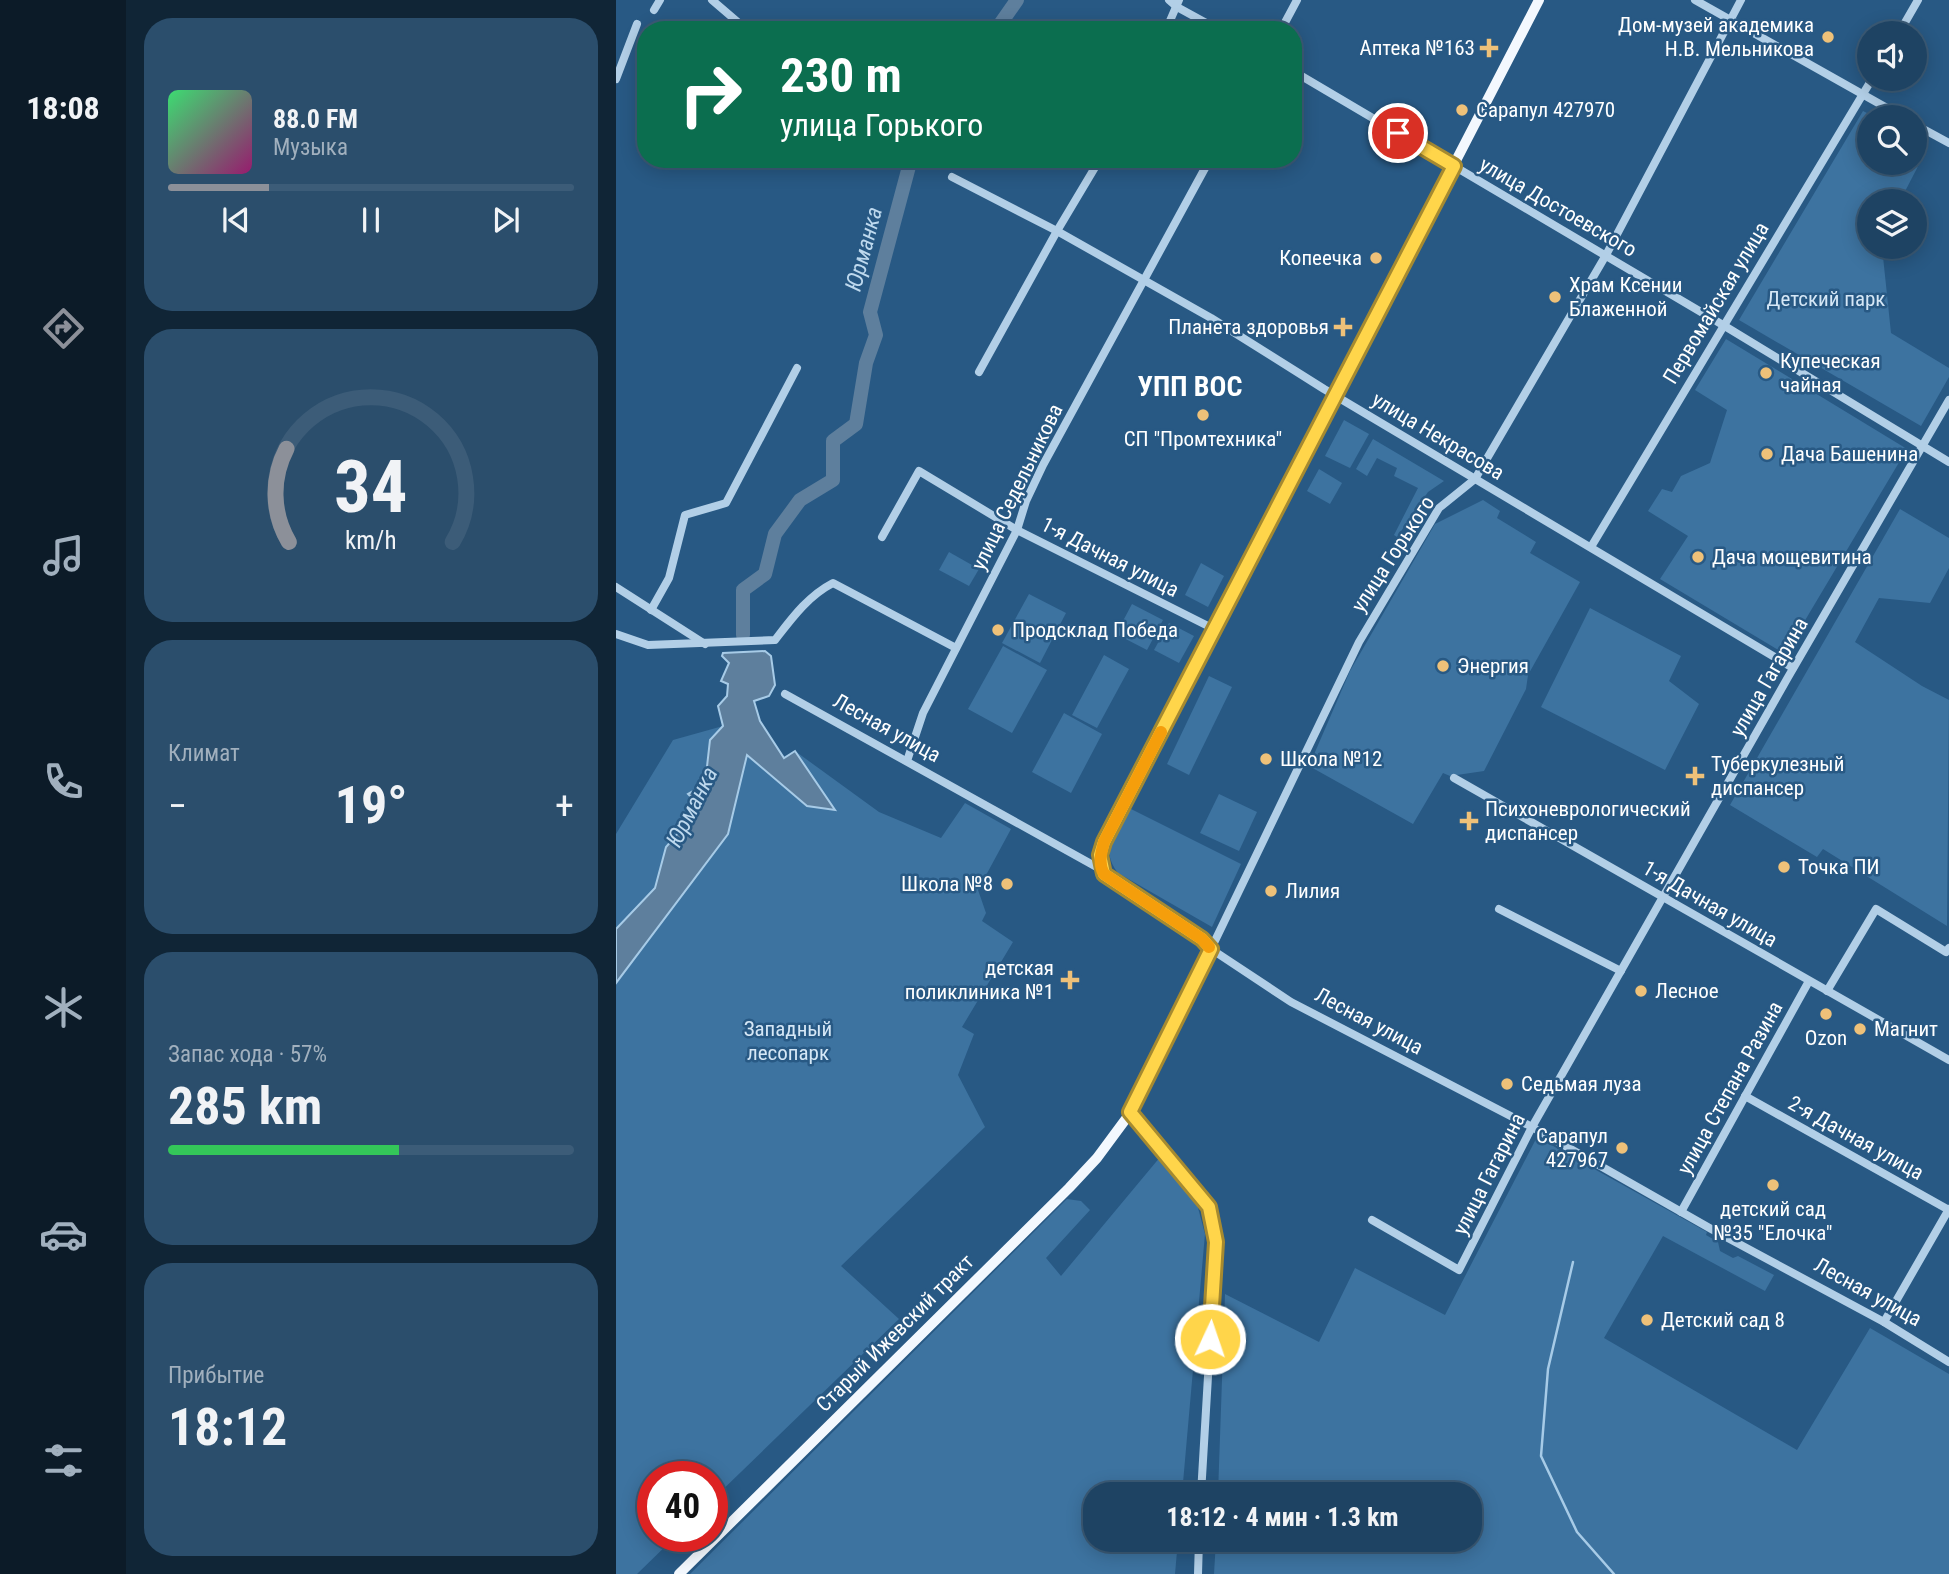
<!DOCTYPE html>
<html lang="ru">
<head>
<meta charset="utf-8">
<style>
  body { margin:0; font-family:"Roboto Condensed",sans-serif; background:#2b4e6c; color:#f1f3f6; height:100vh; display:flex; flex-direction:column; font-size:26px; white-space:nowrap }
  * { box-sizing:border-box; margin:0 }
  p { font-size:23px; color:#a1b0be }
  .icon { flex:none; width:38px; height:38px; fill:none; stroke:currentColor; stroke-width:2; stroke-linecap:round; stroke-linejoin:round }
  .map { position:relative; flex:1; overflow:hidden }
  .details { display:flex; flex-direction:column; gap:18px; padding:18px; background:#102536; width:490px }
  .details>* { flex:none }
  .top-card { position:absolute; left:21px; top:21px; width:665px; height:147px; border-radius:28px; box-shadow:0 4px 18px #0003,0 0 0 2px #3c5c78; background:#0b6e4f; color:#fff; overflow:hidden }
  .tools { position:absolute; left:1241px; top:21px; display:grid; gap:14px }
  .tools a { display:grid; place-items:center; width:70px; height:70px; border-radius:50%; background:#1e4363; box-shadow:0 4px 18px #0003,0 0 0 2px #3c5c78; font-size:35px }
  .speed { position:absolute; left:21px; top:1461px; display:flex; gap:14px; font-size:35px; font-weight:700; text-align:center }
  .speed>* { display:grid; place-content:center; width:91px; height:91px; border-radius:50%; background:#1e4363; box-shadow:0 4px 18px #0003,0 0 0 2px #3c5c78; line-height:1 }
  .speed .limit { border:10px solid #d22; background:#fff; color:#111 }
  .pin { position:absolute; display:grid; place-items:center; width:60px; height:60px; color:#fff; margin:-30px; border:4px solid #fff; border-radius:50%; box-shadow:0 2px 7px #0007 }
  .me { position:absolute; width:77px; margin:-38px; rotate:3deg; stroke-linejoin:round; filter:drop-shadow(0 0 5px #0008) }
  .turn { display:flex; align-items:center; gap:24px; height:147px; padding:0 28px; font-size:32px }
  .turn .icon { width:91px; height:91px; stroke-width:2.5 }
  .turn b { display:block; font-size:49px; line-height:60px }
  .big { font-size:52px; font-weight:700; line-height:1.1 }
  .details .card { flex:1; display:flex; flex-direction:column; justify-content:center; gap:10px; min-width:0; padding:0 24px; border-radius:28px; background:#2b4e6c }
  .details .dial { align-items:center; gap:0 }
  .dial svg { height:182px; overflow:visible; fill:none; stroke:#3c5c78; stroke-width:7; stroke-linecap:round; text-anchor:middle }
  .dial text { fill:#f1f3f6; stroke:none }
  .song { display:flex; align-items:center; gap:21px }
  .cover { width:84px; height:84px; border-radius:10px; background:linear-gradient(135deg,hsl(140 70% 55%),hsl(320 70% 35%)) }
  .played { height:7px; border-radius:4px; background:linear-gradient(90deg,#8c9099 25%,#3c5c78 25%) }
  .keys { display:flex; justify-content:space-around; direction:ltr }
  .heat { display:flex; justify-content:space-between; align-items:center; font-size:38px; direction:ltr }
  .charge { height:10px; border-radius:5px; background:linear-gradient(90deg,#34c759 57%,#3c5c78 0) }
  .trip { position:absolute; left:467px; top:1482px; width:399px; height:70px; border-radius:28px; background:#1e4363; box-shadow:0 4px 18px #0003,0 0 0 2px #3c5c78; font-weight:700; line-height:70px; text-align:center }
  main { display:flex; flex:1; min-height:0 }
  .tabs { display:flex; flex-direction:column; width:126px; justify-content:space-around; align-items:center; background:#0c1b28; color:#a1b0be }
  .tabs .icon { width:49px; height:49px }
  .tabs .current { color:#8c9099 }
  .tabs b { font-size:32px; color:#f1f3f6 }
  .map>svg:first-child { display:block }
  .green { fill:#3d73a0 }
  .water { fill:#5e7f9d; stroke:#a7cbe7; stroke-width:2 }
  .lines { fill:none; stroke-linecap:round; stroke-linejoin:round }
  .stream { stroke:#a7cbe7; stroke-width:2.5 }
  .river { stroke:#5e7f9d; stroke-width:14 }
  .minor { stroke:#b2cfe7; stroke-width:8 }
  .major { stroke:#f3f8fe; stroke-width:10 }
  .route-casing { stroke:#a68a30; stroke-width:18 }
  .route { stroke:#ffd54a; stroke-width:12 }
  .slow { stroke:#f59e0b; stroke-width:12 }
  .poi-dot { fill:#eec179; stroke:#285984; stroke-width:2.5 }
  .labels { text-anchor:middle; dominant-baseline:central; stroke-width:5; stroke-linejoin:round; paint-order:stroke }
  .poi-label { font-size:21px; fill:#fff; stroke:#285984; text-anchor:start }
  .street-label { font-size:21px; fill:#fff; stroke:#285984 }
  .park-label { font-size:21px; fill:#d5e7f6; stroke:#285984 }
  .water-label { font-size:23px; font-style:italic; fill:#bed9ee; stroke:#285984 }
  .district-label { font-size:28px; font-weight:bold; fill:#fff; stroke:#285984 }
</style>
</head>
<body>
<main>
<nav class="tabs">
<b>18:08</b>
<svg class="icon current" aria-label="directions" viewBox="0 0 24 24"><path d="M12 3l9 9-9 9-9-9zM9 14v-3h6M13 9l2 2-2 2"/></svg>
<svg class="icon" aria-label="music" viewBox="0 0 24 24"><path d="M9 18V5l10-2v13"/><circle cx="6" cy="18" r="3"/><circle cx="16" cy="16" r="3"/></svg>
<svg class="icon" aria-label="phone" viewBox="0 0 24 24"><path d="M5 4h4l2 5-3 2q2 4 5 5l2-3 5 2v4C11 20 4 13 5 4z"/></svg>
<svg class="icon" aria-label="climate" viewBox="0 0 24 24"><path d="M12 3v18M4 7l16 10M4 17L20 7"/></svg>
<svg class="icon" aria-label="car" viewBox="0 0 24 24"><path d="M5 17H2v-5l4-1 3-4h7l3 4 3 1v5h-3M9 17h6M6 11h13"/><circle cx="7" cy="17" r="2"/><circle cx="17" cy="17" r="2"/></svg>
<svg class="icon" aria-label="filters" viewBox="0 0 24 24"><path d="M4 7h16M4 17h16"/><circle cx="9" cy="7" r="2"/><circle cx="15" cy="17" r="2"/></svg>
</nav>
<section class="details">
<div class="card">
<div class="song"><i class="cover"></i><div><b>88.0 FM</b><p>Музыка</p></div></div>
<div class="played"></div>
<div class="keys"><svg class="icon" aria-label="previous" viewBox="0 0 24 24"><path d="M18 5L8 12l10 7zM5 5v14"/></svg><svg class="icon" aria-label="pause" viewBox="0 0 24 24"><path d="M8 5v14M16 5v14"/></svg><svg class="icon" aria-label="next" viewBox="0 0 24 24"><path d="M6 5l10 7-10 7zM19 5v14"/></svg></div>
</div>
<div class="card dial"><svg viewBox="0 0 100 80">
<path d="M14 69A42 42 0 1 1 86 69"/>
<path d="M14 69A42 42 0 0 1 13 28" stroke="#8c9099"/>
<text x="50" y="56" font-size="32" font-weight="700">34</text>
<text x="50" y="72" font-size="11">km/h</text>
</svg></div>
<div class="card"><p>Климат</p>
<div class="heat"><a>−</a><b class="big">19°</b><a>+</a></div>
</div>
<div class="card"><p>Запас хода · 57%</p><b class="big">285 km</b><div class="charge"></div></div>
<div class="card"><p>Прибытие</p><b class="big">18:12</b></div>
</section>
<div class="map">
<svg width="1333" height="1574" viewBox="0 0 1333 1574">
  <rect width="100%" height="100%" fill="#285984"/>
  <g class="green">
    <path d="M1247 111 1259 117H1253V163H1298L1299 139 1312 147 1284 201H1253V247H1266L1275 333 1333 368V377L1305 426 1123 320Z"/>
    <path d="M1110 339 1291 449 1169 654 1044 579 1072 536 1032 511 1046 489 1056 492 1065 476 1094 463 1111 410 1079 390Z"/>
    <path d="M728 420 753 434 734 468 709 456Z"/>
    <path d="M757 439 828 481 812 492 781 537 778 535 802 488 778 476 781 468 761 458 751 476 740 469Z"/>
    <path d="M703 469 726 483 714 504 691 491Z"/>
    <path d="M867 500 884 511 881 518 920 542 914 553 964 582 912 675 910 689 868 771 834 776 827 773 797 824 693 766 734 671 819 524Z"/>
    <path d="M1284 509 1333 538V568L1314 603 1263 598 1239 642 1306 686 1333 700 1331 926 1207 849 1201 857 1114 805Z"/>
    <path d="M333 552 363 569 353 586 323 570Z"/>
    <path d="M585 563 608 576 592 607 569 595Z"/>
    <path d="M413 594 450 613 424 663 386 643Z"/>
    <path d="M516 604 547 620 531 650 500 634Z"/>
    <path d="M974 608 1065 656 1053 681 1083 704 1049 770 925 707Z"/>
    <path d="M553 623 578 636 563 663 538 650Z"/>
    <path d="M387 646 431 670 396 733 352 709Z"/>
    <path d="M488 655 513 669 481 728 456 715Z"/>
    <path d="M593 676 616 687 573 775 551 764Z"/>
    <path d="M448 713 486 734 455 793 416 772Z"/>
    <path d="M107 726 94 740 85 807 50 847 39 888 0 929V834L57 740Z"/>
    <path d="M179 751 263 812 325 838 349 803 395 829 362 890 370 913 366 921 397 942 346 1027 358 1034 342 1075 369 1127 225 1266 283 1319 96 1500V1477H37V1536L59 1537 21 1574H0V983L111 834 131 754 191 806 218 810Z"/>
    <path d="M603 794 641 812 623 851 584 833Z"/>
    <path d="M513 808 625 864 596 927 502 873C483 848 499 832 513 808Z"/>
    <path d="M921 1137 1091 1232 1090 1235 1102 1242 1104 1251 1117 1258 1122 1256 1158 1275 1149 1291 1047 1236 988 1338 1181 1450 1254 1328 1333 1374V1574H598L600 1540H854V1494H602L609 1294 703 1342 739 1268 829 1315Z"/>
    <path d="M545 1156 581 1204 589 1234 566 1494H480V1540H562L559 1574H74L451 1199 465 1201 474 1210 430 1258 445 1276Z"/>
  </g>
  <path class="water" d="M149 651 155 656 159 685 153 696 138 701 144 721 168 758 179 751 219 810 191 806 131 755 112 834 0 983V929L39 888 50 847 85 807 72 794 89 784 94 740 107 726 102 706 111 696 112 684 105 681 113 663 106 656 107 653Z"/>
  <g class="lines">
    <path class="stream" d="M957 1262 932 1369 925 1456 961 1532 998 1574"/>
    <g class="river">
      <path d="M380 30 401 0"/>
      <path d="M127 635V590L149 574 159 534 184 500 217 480V441L240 424 250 363 260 335 254 312 295 159"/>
    </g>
    <g class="minor">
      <path d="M96 0 131 30"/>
      <path d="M553 0 561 7 603 30"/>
      <path d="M1079 0 1287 117"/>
      <path d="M1125 0 990 255 859 479 823 508 743 642 595 949 675 1002 916 1127 1097 1230 1268 1322 1333 1362"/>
      <path d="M38 10 44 0"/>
      <path d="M550 30 563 0"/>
      <path d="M665 30 681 0"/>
      <path d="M1283 33 1302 0"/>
      <path d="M677 71 1107 325 1333 462"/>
      <path d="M0 79 21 24"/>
      <path d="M1298 124 1333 143"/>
      <path d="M336 177 441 231 595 318 708 389 1177 668"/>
      <path d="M363 372 441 231 484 159"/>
      <path d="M266 537 303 471 401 530 598 629"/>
      <path d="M975 547 1256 79"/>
      <path d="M0 587 89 644"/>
      <path d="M35 610 53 578 69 515 110 503 181 368"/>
      <path d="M0 634 32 645 159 640C176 618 192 596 217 583L340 648"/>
      <path d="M169 694 486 870"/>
      <path d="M291 761 307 713 401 530 410 501 427 465 594 159"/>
      <path d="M838 778 1333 1060"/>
      <path d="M883 909 1005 971"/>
      <path d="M1211 991 1260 909 1330 952 1333 948"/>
      <path d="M1129 1096 1333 1210"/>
      <path d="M515 1112 593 1207 600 1242 585 1494"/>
      <path d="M1065 1212 1193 981"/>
      <path d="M756 1220 843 1270 916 1127 1171 679 1333 400"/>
      <path d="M1268 1322 1333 1209"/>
      <path d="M582 1574 583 1540"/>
    </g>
    <path class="major" d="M63 1574 453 1188 481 1158 515 1112 595 949 586 939 488 874 484 855 488 842 923 0"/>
  </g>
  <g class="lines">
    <g class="route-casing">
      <path id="route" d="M594 1339 600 1242 593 1207 514 1112 595 949 586 939 488 874 484 855 488 842 838 166 782 133"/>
    </g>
    <use href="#route" class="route"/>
    <path class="slow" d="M545 732 488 842C485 853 482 864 488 874L586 939 593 947"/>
  </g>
  <g class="poi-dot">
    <circle cx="1212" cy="37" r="7"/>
    <path d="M869.5 37.5h7v7h7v7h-7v7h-7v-7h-7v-7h7z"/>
    <circle cx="846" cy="110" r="7"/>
    <circle cx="760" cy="258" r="7"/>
    <circle cx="939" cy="297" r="7"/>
    <path d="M723.5 316.5h7v7h7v7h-7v7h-7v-7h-7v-7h7z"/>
    <circle cx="1150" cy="373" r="7"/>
    <circle cx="587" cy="415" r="7"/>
    <circle cx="1151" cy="454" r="7"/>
    <circle cx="1082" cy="557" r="7"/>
    <circle cx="382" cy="630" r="7"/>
    <circle cx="827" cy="666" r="7"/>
    <circle cx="650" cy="759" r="7"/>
    <path d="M1075.5 765.5h7v7h7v7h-7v7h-7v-7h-7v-7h7z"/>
    <path d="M849.5 810.5h7v7h7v7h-7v7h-7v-7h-7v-7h7z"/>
    <circle cx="1168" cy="867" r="7"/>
    <circle cx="391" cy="884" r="7"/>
    <circle cx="655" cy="891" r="7"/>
    <path d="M450.5 969.5h7v7h7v7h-7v7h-7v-7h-7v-7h7z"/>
    <circle cx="1025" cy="991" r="7"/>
    <circle cx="1210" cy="1014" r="7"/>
    <circle cx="1244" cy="1029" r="7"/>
    <circle cx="891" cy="1084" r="7"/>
    <circle cx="1006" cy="1148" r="7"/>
    <circle cx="1157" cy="1185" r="7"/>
    <circle cx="1031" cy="1320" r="7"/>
  </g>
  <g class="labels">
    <g class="poi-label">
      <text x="1198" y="25" text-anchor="end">Дом-музей академика<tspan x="1198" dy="24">Н.В. Мельникова</tspan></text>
      <text x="859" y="48" text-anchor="end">Аптека №163</text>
      <text x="860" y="110">Сарапул 427970</text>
      <text x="746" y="258" text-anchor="end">Копеечка</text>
      <text x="953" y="285">Храм Ксении<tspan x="953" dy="24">Блаженной</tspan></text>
      <text x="713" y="327" text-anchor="end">Планета здоровья</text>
      <text x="1164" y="361">Купеческая<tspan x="1164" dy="24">чайная</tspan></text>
      <text x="587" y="439" text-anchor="middle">СП "Промтехника"</text>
      <text x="1165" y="454">Дача Башенина</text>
      <text x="1096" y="557">Дача мощевитина</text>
      <text x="396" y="630">Продсклад Победа</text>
      <text x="841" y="666">Энергия</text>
      <text x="664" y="759">Школа №12</text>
      <text x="1095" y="764">Туберкулезный<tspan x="1095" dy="24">диспансер</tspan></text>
      <text x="869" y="809">Психоневрологический<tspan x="869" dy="24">диспансер</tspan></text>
      <text x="1182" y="867">Точка ПИ</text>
      <text x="377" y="884" text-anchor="end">Школа №8</text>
      <text x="669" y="891">Лилия</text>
      <text x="438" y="968" text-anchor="end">детская<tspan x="438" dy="24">поликлиника №1</tspan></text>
      <text x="1039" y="991">Лесное</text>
      <text x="1258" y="1029">Магнит</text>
      <text x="1210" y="1038" text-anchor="middle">Ozon</text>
      <text x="905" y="1084">Седьмая луза</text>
      <text x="992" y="1136" text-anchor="end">Сарапул<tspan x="992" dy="24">427967</tspan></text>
      <text x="1157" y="1209" text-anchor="middle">детский сад<tspan x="1157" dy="24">№35 "Елочка"</tspan></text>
      <text x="1045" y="1320">Детский сад 8</text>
    </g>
    <g class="street-label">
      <text transform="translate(942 207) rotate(30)">улица Достоевского</text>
      <text transform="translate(1100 303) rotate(-59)">Первомайская улица</text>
      <text transform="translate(822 436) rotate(31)">улица Некрасова</text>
      <text transform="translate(401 487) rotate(-64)">улица Седельникова</text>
      <text transform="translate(777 554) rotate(-57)">улица Горького</text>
      <text transform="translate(494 557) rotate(27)">1-я Дачная улица</text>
      <text transform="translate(1153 677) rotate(-60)">улица Гагарина</text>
      <text transform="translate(271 728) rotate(29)">Лесная улица</text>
      <text transform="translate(1094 904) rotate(30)">1-я Дачная улица</text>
      <text transform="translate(753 1021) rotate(28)">Лесная улица</text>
      <text transform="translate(1114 1088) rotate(-61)">улица Степана Разина</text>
      <text transform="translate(1240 1138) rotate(29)">2-я Дачная улица</text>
      <text transform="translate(873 1174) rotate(-63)">улица Гагарина</text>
      <text transform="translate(1252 1292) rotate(29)">Лесная улица</text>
      <text transform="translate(279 1333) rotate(-45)">Старый Ижевский тракт</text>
    </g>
    <g class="park-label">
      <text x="1210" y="299">Детский парк</text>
      <text x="172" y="1029">Западный<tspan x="172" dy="24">лесопарк</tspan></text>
    </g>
    <g class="water-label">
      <text transform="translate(248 249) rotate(-75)">Юрманка</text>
      <text transform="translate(76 807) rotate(-63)">Юрманка</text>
    </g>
    <g class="district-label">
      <text x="574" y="386">УПП ВОС</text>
    </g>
  </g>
</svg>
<div class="tools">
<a><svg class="icon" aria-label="sound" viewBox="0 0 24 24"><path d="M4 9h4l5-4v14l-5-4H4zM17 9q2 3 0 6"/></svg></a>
<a><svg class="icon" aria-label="search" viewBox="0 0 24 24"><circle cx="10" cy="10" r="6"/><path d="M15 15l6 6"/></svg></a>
<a><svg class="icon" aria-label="layers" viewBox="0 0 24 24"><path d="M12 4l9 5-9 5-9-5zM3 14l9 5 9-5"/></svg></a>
</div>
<div class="speed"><div class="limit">40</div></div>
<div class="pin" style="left:782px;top:133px;background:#d93025"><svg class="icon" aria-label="arrive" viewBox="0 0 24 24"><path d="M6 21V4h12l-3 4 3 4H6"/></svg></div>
<svg class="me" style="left:594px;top:1339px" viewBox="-20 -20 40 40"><circle r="17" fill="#ffd54a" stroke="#fff" stroke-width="3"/><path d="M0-11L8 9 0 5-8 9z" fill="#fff"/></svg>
<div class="trip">18:12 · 4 мин · 1.3 km</div>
<div class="top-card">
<div class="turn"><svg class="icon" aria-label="right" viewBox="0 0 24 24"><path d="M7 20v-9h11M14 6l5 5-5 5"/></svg><div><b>230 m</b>улица Горького</div></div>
</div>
</div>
</main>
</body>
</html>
